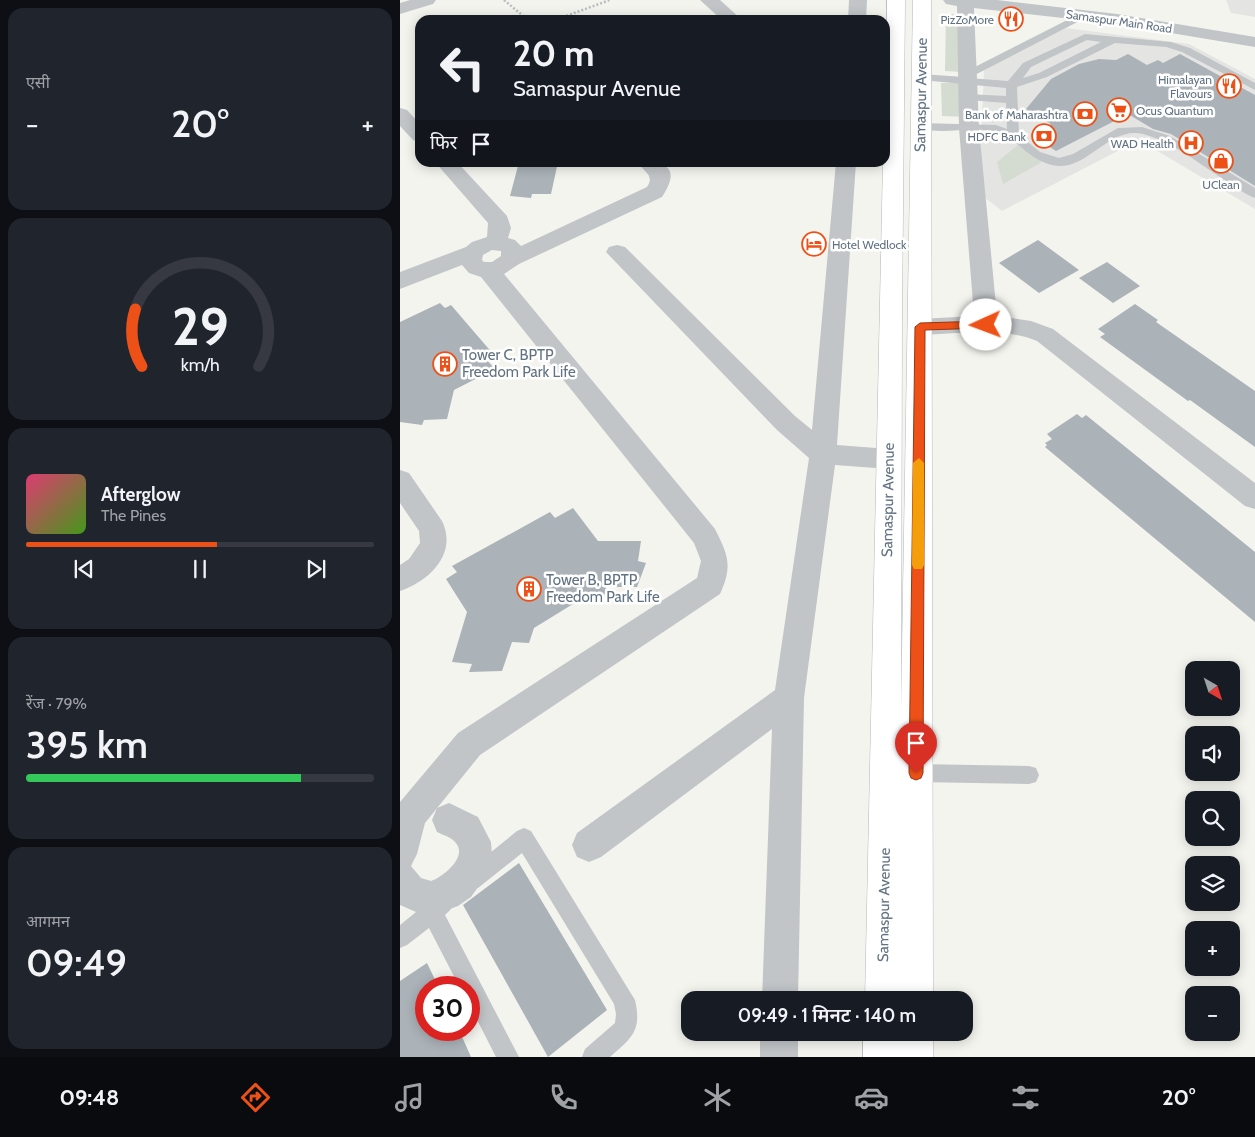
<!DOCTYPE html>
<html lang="hi">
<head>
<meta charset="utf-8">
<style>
  body { margin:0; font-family:Cabin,"Noto Sans Devanagari",sans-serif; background:#20242c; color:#f1f3f6; height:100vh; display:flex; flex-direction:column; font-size:19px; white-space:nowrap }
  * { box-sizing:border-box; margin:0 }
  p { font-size:16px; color:#9ea1a6 }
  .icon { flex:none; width:28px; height:28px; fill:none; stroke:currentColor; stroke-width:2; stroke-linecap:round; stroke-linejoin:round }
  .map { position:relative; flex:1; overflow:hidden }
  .details { display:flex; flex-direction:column; gap:8px; padding:8px; background:#0d0f14; width:400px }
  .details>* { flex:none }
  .guide { position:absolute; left:15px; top:15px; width:475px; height:152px; border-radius:15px; box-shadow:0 2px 12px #0003; background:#171b24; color:#f1f3f6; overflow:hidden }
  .needle { width:32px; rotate:141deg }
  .controls { position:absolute; left:785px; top:661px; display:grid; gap:10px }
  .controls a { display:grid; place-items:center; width:55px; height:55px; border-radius:10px; background:#171b24; box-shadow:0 2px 12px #0003; font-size:25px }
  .speed { position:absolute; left:15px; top:976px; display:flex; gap:10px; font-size:25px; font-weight:700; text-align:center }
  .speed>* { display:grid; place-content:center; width:65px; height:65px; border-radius:50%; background:#171b24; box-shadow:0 2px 12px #0003; line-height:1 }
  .speed .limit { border:8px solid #d22; background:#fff; color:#111 }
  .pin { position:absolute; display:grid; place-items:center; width:42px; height:42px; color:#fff; margin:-51px -21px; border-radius:50% 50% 50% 0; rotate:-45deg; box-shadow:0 0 5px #0007 }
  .pin .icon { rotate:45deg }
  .me { position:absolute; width:55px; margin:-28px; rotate:268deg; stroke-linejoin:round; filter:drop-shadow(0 0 4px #0008) }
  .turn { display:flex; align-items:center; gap:18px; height:105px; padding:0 15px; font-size:22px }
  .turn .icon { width:65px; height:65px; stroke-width:2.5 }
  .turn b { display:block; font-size:35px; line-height:42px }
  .then { display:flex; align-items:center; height:48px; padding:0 15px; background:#0003; gap:10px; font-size:19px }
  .big { font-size:38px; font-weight:600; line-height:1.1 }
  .details .tile { flex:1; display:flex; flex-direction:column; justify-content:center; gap:8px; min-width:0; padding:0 18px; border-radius:15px; background:#20242c }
  .details .dial { align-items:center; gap:0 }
  .dial svg { height:130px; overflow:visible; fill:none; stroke:#363941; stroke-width:7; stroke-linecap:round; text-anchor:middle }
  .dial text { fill:#f1f3f6; stroke:none }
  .song { display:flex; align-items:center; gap:15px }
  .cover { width:60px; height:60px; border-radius:8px; background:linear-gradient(135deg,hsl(340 70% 55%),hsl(100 70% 35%)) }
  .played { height:5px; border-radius:2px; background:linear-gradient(90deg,#ed5117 55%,#363941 55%) }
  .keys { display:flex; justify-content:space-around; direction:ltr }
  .heat { display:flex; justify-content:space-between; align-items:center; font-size:28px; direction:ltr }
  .charge { height:8px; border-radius:4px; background:linear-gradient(90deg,#34c759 79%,#363941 0) }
  .trip { position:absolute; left:281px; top:991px; width:292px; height:50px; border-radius:15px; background:#171b24; box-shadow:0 2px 12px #0003; font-weight:600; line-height:50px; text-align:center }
  .tabs { display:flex; height:80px; justify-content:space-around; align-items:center; background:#090b0e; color:#9ea1a6 }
  .tabs .icon { width:35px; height:35px }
  .tabs .current { color:#ed5117 }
  .tabs b { font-size:22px; color:#f1f3f6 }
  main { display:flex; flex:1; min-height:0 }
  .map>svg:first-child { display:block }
  .built { fill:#e4e5e3 }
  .green { fill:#d4dbd0 }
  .building { fill:#abb2b8 }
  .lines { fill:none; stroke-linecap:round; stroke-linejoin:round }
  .secondary-casing { stroke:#b3b8bd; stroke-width:1 }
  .path { stroke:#babdbf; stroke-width:2.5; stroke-dasharray:2 2; stroke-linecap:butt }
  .lane { fill:#c1c5c8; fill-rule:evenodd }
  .street { fill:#c1c5c8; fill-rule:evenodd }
  .secondary { fill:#fff; fill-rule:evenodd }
  .route { fill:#ed5117; stroke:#9a350f }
  .slow { fill:#f59e0b }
  .labels { text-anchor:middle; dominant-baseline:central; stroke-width:5; stroke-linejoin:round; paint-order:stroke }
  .far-poi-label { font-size:12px; fill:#617282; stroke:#fff; text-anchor:end }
  .far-street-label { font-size:12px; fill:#617282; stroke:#fff }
  .street-label { font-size:15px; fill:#617282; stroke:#fff }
  .poi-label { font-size:15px; fill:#617282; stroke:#fff; text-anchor:start }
</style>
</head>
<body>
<main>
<section class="details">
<div class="tile"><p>एसी</p>
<div class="heat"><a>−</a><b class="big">20°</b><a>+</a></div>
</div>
<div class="tile dial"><svg viewBox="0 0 100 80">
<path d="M14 69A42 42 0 1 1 86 69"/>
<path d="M14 69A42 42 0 0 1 10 34" stroke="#ed5117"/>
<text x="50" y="56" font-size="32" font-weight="700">29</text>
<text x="50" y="72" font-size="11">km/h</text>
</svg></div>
<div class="tile">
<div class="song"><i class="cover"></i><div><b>Afterglow</b><p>The Pines</p></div></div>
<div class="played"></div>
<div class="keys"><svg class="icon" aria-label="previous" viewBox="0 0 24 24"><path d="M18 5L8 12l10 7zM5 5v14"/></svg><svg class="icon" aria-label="pause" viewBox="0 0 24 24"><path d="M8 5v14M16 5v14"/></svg><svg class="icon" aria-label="next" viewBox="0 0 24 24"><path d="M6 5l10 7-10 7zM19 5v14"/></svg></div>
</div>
<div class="tile"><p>रेंज · 79%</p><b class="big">395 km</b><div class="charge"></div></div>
<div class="tile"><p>आगमन</p><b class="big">09:49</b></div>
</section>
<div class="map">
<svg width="855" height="1057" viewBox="0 0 855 1057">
  <rect width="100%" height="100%" fill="#f4f4ef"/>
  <g class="built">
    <path d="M826 0H855V17L831 13Z"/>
    <path d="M666 28 789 44 855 79V209L739 140 602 211 579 193 584 68Z"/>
  </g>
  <g class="green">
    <path d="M546 14H562V72L545 71Z"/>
    <path d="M541 83H564L566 117 542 116Z"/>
    <path d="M618 145 642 162 603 184 597 162Z"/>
  </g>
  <g class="building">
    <path d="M728 54 747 65 758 60 763 63 780 54 855 95V186L771 134 753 129 728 114 656 151 631 135 651 124 626 109 651 79 679 64 699 59 716 60Z"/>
    <path d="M119 162H158L151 194H132L131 198 110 196Z"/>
    <path d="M638 240 679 270 639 293 599 263Z"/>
    <path d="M707 262 740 286 713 303 679 278Z"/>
    <path d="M40 303 45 308 51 305 94 355 86 359 95 369 54 390 47 419 24 420 22 425 0 422V322Z"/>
    <path d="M735 304 758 320 756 322 855 391V447L790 400 788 401 700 337 705 334 698 329Z"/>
    <path d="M677 414 682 418 686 415 855 552V622L645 447 647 445 645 443 652 439 647 434Z"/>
    <path d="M173 508 198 541H241L238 561 246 563 237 587H206L204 597 186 596 134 628 129 643 112 642 102 671 69 672 72 664 52 662 67 612 46 579 57 572 52 566 150 512 155 518Z"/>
    <path d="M119 863 207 1010 148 1057 63 905Z"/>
    <path d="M27 963 39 988H26V1030H59L71 1057H0V981Z"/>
  </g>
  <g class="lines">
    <g class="secondary-casing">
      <g id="secondary">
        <path d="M487 0H505L502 317 501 711 513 0H531L533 1000H465L483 162H485Z"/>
        <rect x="463" y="1032" width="70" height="25"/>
      </g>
    </g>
    <g class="path">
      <path d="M104 0 128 20"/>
      <path d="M155 20 210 0"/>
    </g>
    <g class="lane">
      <path d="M683 12 687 13 688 15 687 17 569 78 608 81 623 63 685 34 771 42 790 48 855 83V90L782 52 766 47 715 43 647 77 617 87 619 135 640 152 659 158 673 154 718 128 742 127 770 136 855 188V198C846 195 837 188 829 183 802 166 774 142 743 134 711 126 690 166 660 166 630 165 617 136 593 131 568 127 541 135 517 128L515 126 521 123 596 125 607 129 606 103 568 100 562 97 568 94 606 96V88L521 80 515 77 521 74 564 77 561 75 563 73ZM687 40 701 42 639 73 623 78 631 67Z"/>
      <path d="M516 764 629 766 636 768 639 775 636 782 629 784 516 782 509 780 506 773 509 766Z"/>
      <path d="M124 828 131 831 235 1000C242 1031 232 1038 210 1057H182L185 1049 215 1023 216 1014 214 1004 122 853 78 888 71 891 64 888 61 881 64 874 117 831Z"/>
      <path d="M44 892 51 895 54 902 51 909 45 915 119 1057H96L69 1004V988H60L29 928 7 945 0 948V925L37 895Z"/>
    </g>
    <g class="street">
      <path d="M10 0H36L33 4 0 14V3Z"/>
      <path d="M300 0H320L342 20H322Z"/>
      <path d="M449 0H467L466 20H448Z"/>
      <path d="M543 0H597L717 14 855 37V47L717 24 574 8 579 128 597 316 631 321 653 329 855 483V509L845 506 637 341C600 326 559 334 520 335L512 333 508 327 512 321 520 319 574 316 559 128 557 6 546 4Z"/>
      <path d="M0 108 7 110 20 124V142L13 140 0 126Z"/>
      <path d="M35 162H57L107 216 111 228 108 238 115 240 121 246 247 187C255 175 244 172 237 162 265 162 282 166 262 197L119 264 104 274 315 529C328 555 333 566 320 594L80 755 25 823 17 854 11 866 21 878 31 881C43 877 69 856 55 842 51 837 43 835 37 832L32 820 37 808 49 803 78 817 91 842 92 856 81 883 71 897 58 906 31 916 16 912 0 905V802L58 733 297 578 301 561 294 543 81 277 69 273 62 265 0 289V272L66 247 72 242 87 237 88 223ZM92 250 101 251V256L92 262H84L82 260 83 255Z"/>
      <path d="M436 162H456L437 445 489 449 498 452 502 459 498 466 489 469 435 465 404 698 398 1000H362L372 729 201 857 189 862 177 857 172 845 177 833 375 690 409 458 377 430 206 252 209 247 217 245 225 247 395 416 412 430Z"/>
      <path d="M0 470 9 473 42 521C58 554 29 581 0 591V565L9 559 20 543 19 531 0 503Z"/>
      <rect x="360" y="1032" width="38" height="25"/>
    </g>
    <use href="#secondary" class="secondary"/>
  </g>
  <path class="route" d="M586 321 591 325 586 328 525 330 523 773 521 778 516 780 511 778 509 773 515 327 520 323Z"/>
  <path class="slow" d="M519 458 524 463V565L522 569H514L512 565 513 463Z"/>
  <defs>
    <g id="restaurant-ring" transform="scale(1.25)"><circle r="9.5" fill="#fff" stroke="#ed5117" stroke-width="1.5"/><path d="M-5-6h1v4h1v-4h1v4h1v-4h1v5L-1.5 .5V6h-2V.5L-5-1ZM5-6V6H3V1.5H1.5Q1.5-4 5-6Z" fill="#ed5117"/></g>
    <g id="supermarket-ring" transform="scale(1.25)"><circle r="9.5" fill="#fff" stroke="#ed5117" stroke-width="1.5"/><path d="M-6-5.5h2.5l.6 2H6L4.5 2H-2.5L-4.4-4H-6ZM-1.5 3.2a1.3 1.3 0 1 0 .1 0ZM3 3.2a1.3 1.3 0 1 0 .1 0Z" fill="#ed5117"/></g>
    <g id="bank-ring" transform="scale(1.25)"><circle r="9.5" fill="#fff" stroke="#ed5117" stroke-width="1.5"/><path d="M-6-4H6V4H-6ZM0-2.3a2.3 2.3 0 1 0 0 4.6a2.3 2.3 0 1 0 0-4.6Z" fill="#ed5117"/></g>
    <g id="hospital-ring" transform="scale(1.25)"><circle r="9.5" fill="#fff" stroke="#ed5117" stroke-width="1.5"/><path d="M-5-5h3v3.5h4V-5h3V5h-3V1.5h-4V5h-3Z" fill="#ed5117"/></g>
    <g id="shop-ring" transform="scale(1.25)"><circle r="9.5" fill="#fff" stroke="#ed5117" stroke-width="1.5"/><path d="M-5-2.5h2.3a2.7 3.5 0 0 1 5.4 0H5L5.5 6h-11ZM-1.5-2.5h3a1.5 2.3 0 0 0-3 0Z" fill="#ed5117"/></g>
    <g id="hotel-ring" transform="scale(1.25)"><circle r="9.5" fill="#fff" stroke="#ed5117" stroke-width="1.5"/><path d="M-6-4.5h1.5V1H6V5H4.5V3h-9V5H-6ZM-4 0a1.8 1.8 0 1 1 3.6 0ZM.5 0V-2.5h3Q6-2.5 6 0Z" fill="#ed5117"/></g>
    <g id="building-ring" transform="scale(1.25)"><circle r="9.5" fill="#fff" stroke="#ed5117" stroke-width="1.5"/><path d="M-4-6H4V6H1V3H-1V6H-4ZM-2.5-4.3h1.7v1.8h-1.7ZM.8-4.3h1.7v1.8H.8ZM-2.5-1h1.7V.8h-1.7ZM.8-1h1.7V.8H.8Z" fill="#ed5117"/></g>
  </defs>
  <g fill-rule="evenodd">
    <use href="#restaurant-ring" x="611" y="19"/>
    <use href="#restaurant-ring" x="829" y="86"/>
    <use href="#supermarket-ring" x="719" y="110"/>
    <use href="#bank-ring" x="685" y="114"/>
    <use href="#bank-ring" x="644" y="136"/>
    <use href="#hospital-ring" x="791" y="143"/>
    <use href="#shop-ring" x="821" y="161"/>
    <use href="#hotel-ring" x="414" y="244"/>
    <use href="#building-ring" x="45" y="364"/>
    <use href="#building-ring" x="129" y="589"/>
  </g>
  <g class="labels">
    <g class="far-poi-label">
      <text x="594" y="19">PizZoMore</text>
      <text x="812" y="79">Himalayan<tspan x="812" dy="14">Flavours</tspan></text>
      <text x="736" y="110" text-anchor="start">Ocus Quantum</text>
      <text x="668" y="114">Bank of Maharashtra</text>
      <text x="626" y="136">HDFC Bank</text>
      <text x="774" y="143">WAD Health</text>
      <text x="821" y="184" text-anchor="middle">UClean</text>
      <text x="432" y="244" text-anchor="start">Hotel Wedlock</text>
    </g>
    <g class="far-street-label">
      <text transform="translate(719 21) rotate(8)">Samaspur Main Road</text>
    </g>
    <g class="street-label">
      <text transform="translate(521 95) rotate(-89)">Samaspur Avenue</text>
      <text transform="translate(488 500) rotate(-89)">Samaspur Avenue</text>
      <text transform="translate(484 905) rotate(-89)">Samaspur Avenue</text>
    </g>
    <g class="poi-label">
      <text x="62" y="355">Tower C, BPTP<tspan x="62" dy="17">Freedom Park Life</tspan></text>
      <text x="146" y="580">Tower B, BPTP<tspan x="146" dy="17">Freedom Park Life</tspan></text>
    </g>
  </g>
</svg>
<div class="controls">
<a><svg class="needle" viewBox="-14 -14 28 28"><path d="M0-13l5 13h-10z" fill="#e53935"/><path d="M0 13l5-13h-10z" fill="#9ea1a6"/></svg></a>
<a><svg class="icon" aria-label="sound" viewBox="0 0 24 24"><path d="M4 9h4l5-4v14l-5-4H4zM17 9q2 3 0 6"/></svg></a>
<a><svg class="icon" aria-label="search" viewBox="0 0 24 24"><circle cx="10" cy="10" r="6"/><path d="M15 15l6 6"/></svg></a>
<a><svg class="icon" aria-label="layers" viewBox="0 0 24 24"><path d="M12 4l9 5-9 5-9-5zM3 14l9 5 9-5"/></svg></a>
<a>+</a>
<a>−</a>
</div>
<div class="speed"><div class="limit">30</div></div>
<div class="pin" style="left:516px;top:773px;background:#d93025"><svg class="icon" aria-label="arrive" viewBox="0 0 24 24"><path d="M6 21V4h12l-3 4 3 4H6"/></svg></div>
<svg class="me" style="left:586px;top:325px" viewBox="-20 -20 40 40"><circle r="19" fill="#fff"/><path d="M0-13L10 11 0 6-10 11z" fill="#ed5117"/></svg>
<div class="trip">09:49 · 1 मिनट · 140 m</div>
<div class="guide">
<div class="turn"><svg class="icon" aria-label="left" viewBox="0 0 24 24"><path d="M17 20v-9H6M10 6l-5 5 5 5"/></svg><div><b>20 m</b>Samaspur Avenue</div></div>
<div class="then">फिर<svg class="icon" aria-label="arrive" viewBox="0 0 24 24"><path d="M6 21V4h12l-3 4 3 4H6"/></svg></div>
</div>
</div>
</main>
<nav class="tabs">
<b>09:48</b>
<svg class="icon current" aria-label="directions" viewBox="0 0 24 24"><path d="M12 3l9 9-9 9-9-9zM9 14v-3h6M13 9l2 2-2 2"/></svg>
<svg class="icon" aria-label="music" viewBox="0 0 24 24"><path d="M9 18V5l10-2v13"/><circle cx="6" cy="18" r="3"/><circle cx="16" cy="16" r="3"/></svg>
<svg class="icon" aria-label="phone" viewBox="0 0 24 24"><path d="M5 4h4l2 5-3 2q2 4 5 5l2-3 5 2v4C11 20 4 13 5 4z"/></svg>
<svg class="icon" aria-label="climate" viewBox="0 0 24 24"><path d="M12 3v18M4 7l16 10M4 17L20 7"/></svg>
<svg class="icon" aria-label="car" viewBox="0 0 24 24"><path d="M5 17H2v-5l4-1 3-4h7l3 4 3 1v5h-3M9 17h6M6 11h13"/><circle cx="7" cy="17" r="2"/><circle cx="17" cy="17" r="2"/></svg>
<svg class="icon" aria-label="filters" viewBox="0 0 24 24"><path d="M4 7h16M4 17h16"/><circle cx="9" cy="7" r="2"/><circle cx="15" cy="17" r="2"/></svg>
<b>20°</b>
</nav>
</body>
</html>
